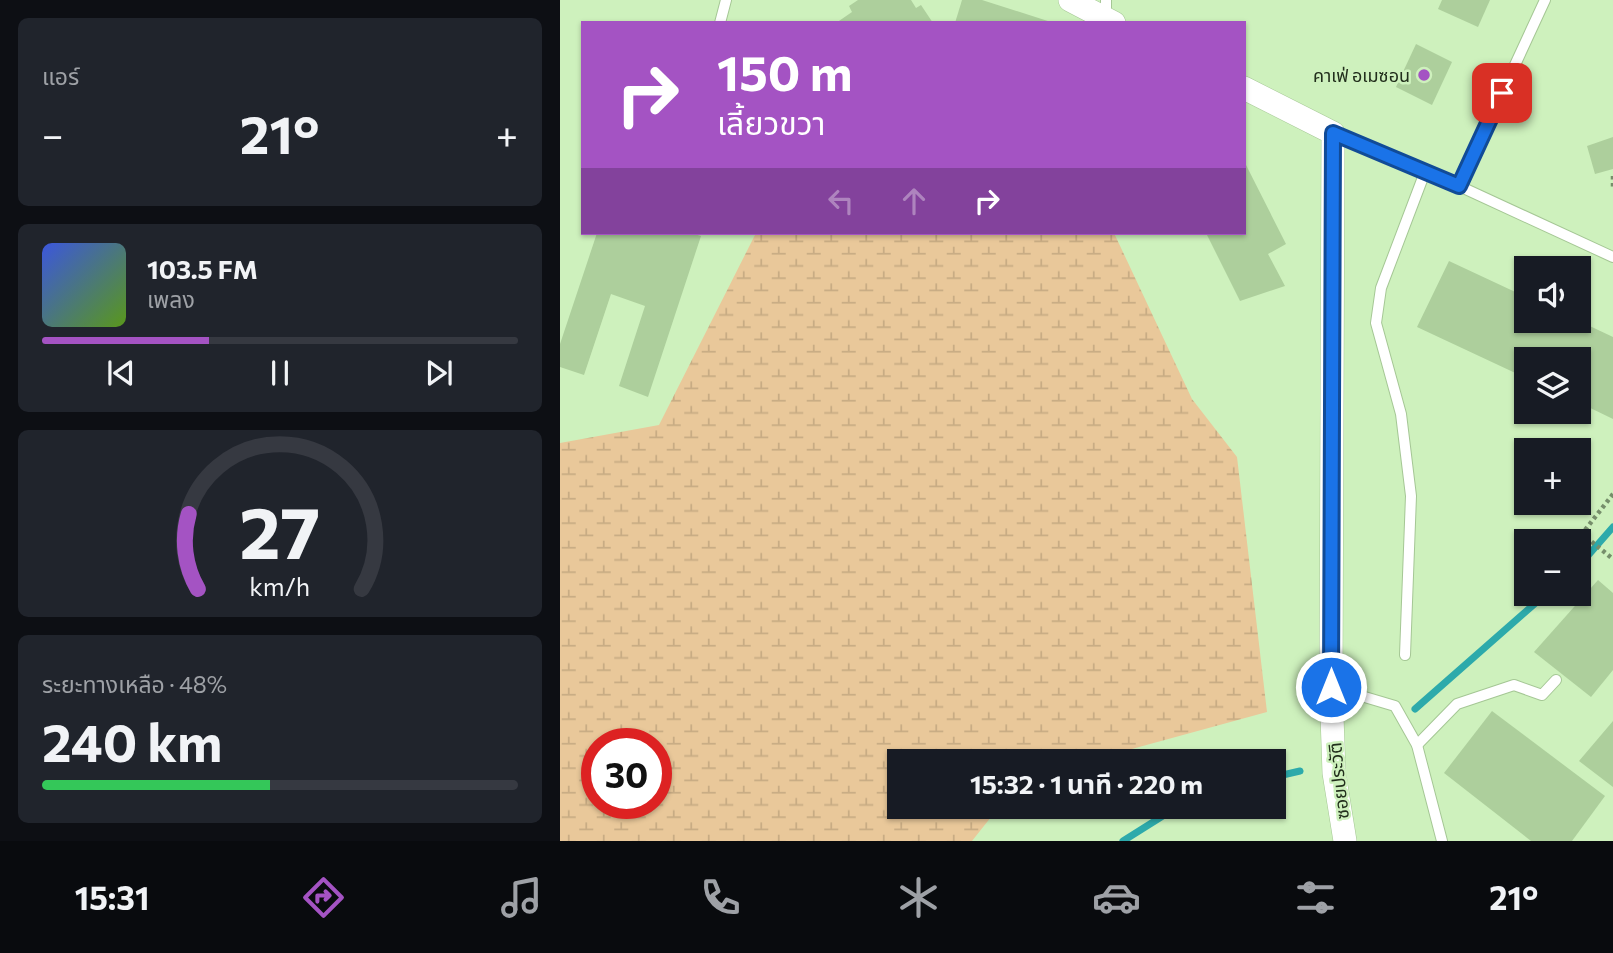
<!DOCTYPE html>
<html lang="th">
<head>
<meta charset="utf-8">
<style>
  body { margin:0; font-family:Commissioner,"Noto Sans Thai",sans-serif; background:#20242c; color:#f1f3f6; height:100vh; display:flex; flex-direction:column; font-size:26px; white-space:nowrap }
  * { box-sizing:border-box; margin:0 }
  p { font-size:23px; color:#9ea1a6 }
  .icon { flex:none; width:38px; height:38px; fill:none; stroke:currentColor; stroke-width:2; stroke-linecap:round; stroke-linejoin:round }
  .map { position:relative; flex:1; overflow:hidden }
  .drawer { display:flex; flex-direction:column; gap:18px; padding:18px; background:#0d0f14; width:560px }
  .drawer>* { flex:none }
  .banner { position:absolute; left:21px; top:21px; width:665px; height:214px; border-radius:0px; box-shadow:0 2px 5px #0004; background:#a453c3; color:#fff; overflow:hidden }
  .controls { position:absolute; left:954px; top:256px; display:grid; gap:14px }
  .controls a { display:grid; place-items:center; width:77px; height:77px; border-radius:0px; background:#171b24; box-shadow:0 2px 5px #0004; font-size:35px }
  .speed { position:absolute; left:21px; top:728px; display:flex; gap:14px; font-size:35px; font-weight:700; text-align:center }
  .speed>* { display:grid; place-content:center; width:91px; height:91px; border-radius:50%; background:#171b24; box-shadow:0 2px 5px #0004; line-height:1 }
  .speed .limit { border:10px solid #d22; background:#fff; color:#111 }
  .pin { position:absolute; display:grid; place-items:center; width:60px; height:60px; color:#fff; margin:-30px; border-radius:14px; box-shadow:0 4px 10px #0006 }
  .me { position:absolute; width:77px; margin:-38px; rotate:0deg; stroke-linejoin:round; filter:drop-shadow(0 0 5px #0008) }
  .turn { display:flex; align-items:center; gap:24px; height:147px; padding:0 21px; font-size:32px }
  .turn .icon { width:91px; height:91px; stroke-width:2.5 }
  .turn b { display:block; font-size:49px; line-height:60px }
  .lanes { display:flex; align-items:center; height:66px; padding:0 21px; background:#0003; justify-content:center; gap:35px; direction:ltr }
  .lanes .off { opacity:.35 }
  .big { font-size:52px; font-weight:700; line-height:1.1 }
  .drawer .widget { flex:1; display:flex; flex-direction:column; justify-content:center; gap:10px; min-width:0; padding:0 24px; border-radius:10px; background:#20242c }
  .drawer .dial { align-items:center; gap:0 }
  .dial svg { height:182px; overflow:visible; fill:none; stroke:#363941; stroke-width:7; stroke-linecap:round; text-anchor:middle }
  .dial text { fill:#f1f3f6; stroke:none }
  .song { display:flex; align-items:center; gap:21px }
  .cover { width:84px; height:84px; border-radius:10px; background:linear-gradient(135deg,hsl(230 70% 55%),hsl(90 70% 35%)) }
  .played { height:7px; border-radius:4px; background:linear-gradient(90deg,#a453c3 35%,#363941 35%) }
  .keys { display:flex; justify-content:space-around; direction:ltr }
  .heat { display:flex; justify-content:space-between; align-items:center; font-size:38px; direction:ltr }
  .charge { height:10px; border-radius:5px; background:linear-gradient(90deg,#34c759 48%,#363941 0) }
  .trip { position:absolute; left:327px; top:749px; width:399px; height:70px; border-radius:0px; background:#171b24; box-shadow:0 2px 5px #0004; font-weight:700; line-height:70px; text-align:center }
  .tabs { display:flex; height:112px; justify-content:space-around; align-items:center; background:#090b0e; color:#9ea1a6 }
  .tabs .icon { width:49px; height:49px }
  .tabs .on { color:#a453c3 }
  .tabs b { font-size:32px; color:#f1f3f6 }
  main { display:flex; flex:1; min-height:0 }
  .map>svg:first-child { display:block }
  .wetland { fill:url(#wetland-marsh); fill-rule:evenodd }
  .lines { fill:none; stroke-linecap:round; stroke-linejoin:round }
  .stream { stroke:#2daaab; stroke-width:7 }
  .building { fill:#adcf9c }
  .service-casing { stroke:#a5c795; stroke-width:12 }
  .minor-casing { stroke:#a5c795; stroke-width:24 }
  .path { stroke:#768e6b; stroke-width:4.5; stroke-dasharray:3.5 3.5; stroke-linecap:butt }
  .service { stroke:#fff; stroke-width:10 }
  .minor { stroke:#fff; stroke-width:23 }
  .route-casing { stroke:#114b97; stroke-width:18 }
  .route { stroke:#1a73e8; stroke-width:12 }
  .poi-dot { fill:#a453c3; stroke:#cef1bd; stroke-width:2.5 }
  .labels { text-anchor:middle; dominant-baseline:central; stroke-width:5; stroke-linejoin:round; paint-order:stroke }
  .poi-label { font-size:18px; fill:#222f1c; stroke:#cef1bd; text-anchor:end }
  .street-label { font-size:18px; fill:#222f1c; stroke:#cef1bd }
</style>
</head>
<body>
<main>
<section class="drawer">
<div class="widget"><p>แอร์</p>
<div class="heat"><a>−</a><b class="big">21°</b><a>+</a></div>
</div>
<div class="widget">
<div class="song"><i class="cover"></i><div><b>103.5 FM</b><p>เพลง</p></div></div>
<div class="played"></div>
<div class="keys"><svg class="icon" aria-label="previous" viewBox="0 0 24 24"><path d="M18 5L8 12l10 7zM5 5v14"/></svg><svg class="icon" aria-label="pause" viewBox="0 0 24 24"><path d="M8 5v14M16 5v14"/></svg><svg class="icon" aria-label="next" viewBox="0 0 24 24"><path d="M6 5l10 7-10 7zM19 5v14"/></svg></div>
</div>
<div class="widget dial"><svg viewBox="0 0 100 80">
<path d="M14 69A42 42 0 1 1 86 69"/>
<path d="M14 69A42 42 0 0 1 10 36" stroke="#a453c3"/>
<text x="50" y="56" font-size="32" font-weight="700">27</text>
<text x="50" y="72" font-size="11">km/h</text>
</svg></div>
<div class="widget"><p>ระยะทางเหลือ · 48%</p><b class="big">240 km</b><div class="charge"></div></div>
</section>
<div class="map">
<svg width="1053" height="841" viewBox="0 0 1053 841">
  <defs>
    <pattern id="wetland-marsh" width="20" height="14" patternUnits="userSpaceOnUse" patternTransform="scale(1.75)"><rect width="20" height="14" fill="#e9c89a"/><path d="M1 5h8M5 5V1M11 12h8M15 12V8" fill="none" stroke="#c8ac84"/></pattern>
  </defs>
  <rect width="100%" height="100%" fill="#cef1bd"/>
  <path class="wetland" d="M196 233H554L632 399 677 457 707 712 528 761H340V807H439L412 841H0V443L99 425ZM37 744H96V803H37Z"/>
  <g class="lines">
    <g class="stream">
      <path d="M1018 567 1053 527"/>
      <path d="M855 709 987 593"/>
      <path d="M714 777 740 771"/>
      <path d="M563 841 617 807"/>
    </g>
  </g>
  <g class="building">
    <path d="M298 0H351L356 8 361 5 373 23H276L292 12 289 6Z"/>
    <path d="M402 0H422L494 23H395Z"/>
    <path d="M882 0H930L918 27 878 9Z"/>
    <path d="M856 44 892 62 872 105 836 87Z"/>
    <path d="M1053 137V169L1035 174 1027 146Z"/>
    <path d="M684 161 726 244 708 254 725 286 680 301 646 233H684Z"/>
    <path d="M37 233H131L141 236 88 397 59 386 85 306 51 294 24 375 0 367V344Z"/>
    <path d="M889 261 966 297V320H1017L1053 337V419L1018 402V359H966V378L857 327Z"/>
    <path d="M1038 580 1053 593V670L1031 697 974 652Z"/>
    <path d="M932 711 1045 796 1012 841H971L884 773Z"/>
    <path d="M1053 721V787L1019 761Z"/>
  </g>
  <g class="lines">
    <g class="service-casing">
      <g id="service">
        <path d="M546 0V19"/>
        <path d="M160 23 166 0"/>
        <path d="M773 133 899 186 1053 257"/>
        <path d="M899 186 985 0"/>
        <path d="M845 655 851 496 841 414 816 323 821 288 865 172"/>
        <path d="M771 687 835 706 857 745 882 841"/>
        <path d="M857 745 897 704 954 685 982 695 996 680"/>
      </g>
    </g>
    <g class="minor-casing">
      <g id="minor">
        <path d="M510 0 554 23"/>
        <path d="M684 88 773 133 771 687 774 773 785 841"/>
      </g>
    </g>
    <g class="path">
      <path d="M1053 176V190"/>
      <path d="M1053 494 1022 534 1053 559"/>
    </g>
    <use href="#service" class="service"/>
    <use href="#minor" class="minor"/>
  </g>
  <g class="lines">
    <g class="route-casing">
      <path id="route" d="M771 687 773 133 899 186 942 93"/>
    </g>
    <use href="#route" class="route"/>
  </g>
  <circle class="poi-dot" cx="864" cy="75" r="7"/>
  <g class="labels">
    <g class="poi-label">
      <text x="850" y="75">คาเฟ่ อเมซอน</text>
    </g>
    <g class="street-label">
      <text transform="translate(778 781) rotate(-96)">ซอยประวัติ</text>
    </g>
  </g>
</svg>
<div class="controls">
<a><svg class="icon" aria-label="sound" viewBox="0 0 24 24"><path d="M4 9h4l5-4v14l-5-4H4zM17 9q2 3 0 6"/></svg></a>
<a><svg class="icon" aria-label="layers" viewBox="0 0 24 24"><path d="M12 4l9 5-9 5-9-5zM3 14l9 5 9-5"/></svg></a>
<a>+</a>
<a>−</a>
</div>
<div class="speed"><div class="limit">30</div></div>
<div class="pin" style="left:942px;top:93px;background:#d93025"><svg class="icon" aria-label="arrive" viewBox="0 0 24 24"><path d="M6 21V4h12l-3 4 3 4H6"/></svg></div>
<svg class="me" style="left:771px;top:687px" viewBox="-20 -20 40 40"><circle r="17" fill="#1a73e8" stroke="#fff" stroke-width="3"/><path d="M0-11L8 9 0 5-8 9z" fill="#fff"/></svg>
<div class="trip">15:32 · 1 นาที · 220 m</div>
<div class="banner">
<div class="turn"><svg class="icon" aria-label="right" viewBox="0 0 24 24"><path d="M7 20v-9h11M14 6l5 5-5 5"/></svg><div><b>150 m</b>เลี้ยวขวา</div></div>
<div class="lanes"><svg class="icon off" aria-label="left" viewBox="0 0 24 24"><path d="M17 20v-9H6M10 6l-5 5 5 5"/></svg><svg class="icon off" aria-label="ahead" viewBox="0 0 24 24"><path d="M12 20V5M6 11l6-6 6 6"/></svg><svg class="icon" aria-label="right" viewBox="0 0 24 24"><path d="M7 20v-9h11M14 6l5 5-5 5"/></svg></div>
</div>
</div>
</main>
<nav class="tabs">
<b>15:31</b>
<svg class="icon on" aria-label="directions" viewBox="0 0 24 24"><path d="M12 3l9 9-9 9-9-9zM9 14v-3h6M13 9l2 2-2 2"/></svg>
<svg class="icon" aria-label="music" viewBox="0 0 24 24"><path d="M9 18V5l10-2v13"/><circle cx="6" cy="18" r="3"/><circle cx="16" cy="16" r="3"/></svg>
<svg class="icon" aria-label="phone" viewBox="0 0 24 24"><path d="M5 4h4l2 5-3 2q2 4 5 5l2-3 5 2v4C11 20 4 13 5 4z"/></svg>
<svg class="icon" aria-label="climate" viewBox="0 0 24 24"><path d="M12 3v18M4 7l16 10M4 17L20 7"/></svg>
<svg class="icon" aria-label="car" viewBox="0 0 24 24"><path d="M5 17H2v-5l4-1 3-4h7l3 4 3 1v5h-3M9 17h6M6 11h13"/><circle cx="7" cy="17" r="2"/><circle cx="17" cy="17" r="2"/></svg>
<svg class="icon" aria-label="filters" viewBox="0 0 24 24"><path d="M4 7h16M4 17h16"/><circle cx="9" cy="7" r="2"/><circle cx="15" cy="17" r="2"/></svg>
<b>21°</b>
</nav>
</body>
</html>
